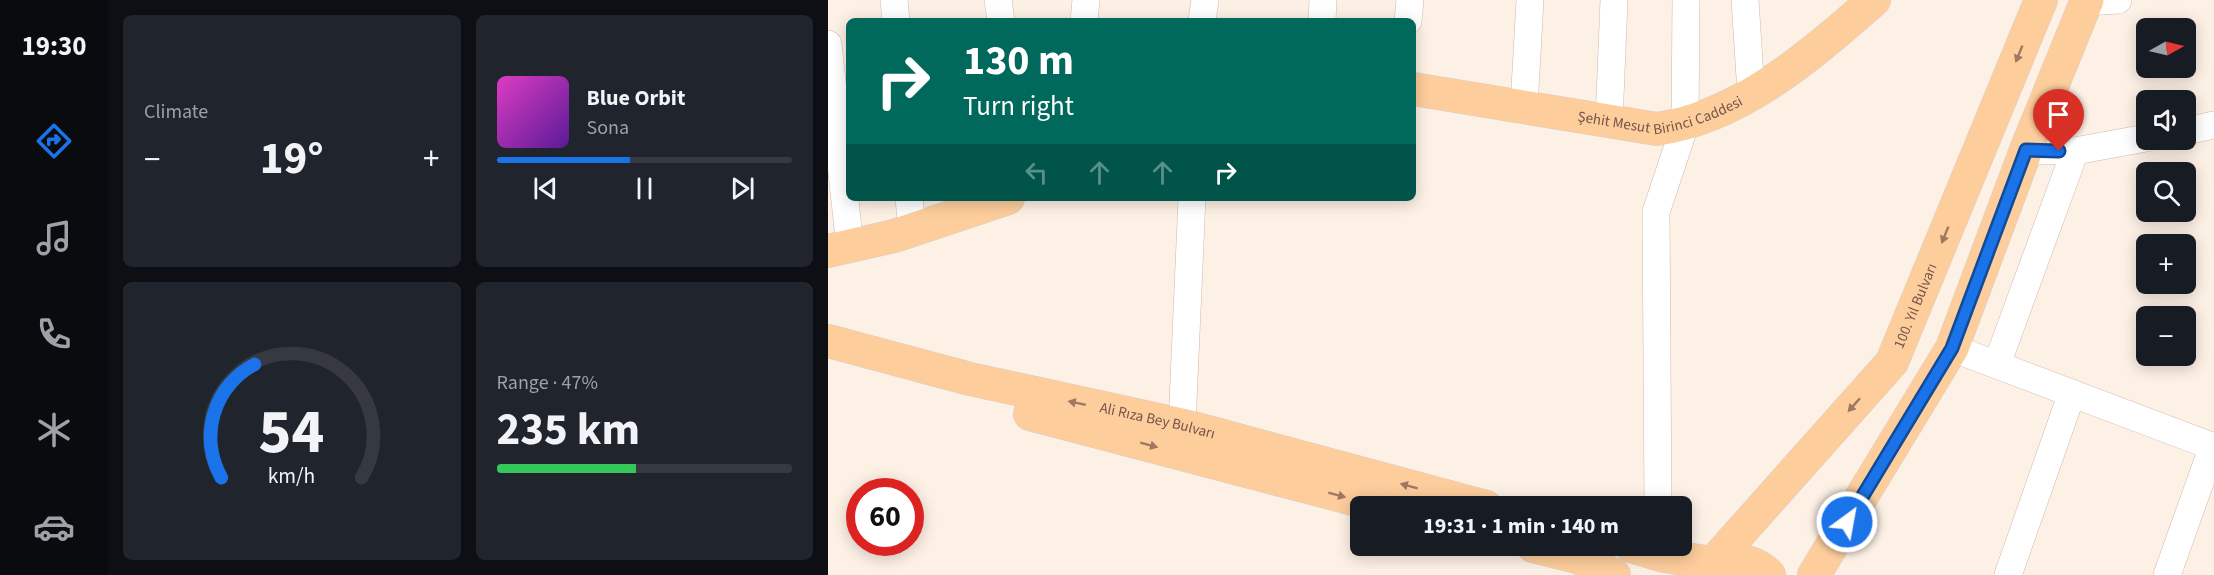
<!DOCTYPE html>
<html lang="en">
<head>
<meta charset="utf-8">
<style>
  body { margin:0; font-family:"Source Sans 3",sans-serif; background:#20242c; color:#f1f3f6; height:100vh; display:flex; flex-direction:column; font-size:22px; white-space:nowrap }
  * { box-sizing:border-box; margin:0 }
  p { font-size:20px; color:#9ea1a6 }
  .icon { flex:none; width:33px; height:33px; fill:none; stroke:currentColor; stroke-width:2; stroke-linecap:round; stroke-linejoin:round }
  .map { position:relative; flex:1; overflow:hidden }
  .sheet { display:flex; flex-direction:column; gap:15px; padding:15px; background:#0d0f14; width:720px }
  .sheet>* { flex:none }
  .hud { position:absolute; left:18px; top:18px; width:570px; height:183px; border-radius:9px; box-shadow:0 3px 15px #0003; background:#00695c; color:#fff; overflow:hidden }
  .needle { width:39px; rotate:82deg }
  .tools { position:absolute; left:1308px; top:18px; display:grid; gap:12px }
  .tools a { display:grid; place-items:center; width:60px; height:60px; border-radius:9px; background:#171b24; box-shadow:0 3px 15px #0003; font-size:30px }
  .speed { position:absolute; left:18px; top:478px; display:flex; gap:12px; font-size:30px; font-weight:700; text-align:center }
  .speed>* { display:grid; place-content:center; width:78px; height:78px; border-radius:50%; background:#171b24; box-shadow:0 3px 15px #0003; line-height:1 }
  .speed .limit { border:9px solid #d22; background:#fff; color:#111 }
  .pin { position:absolute; display:grid; place-items:center; width:51px; height:51px; color:#fff; margin:-62px -26px; border-radius:50% 50% 50% 0; rotate:-45deg; box-shadow:0 0 6px #0007 }
  .pin .icon { rotate:45deg }
  .me { position:absolute; width:66px; margin:-33px; rotate:32deg; stroke-linejoin:round; filter:drop-shadow(0 0 4px #0008) }
  .turn { display:flex; align-items:center; gap:21px; height:126px; padding:0 18px; font-size:27px }
  .turn .icon { width:78px; height:78px; stroke-width:2.5 }
  .turn b { display:block; font-size:42px; line-height:51px }
  .lanes { display:flex; align-items:center; height:57px; padding:0 18px; background:#0003; justify-content:center; gap:30px; direction:ltr }
  .lanes .off { opacity:.35 }
  .big { font-size:45px; font-weight:700; line-height:1.1 }
  .sheet .card { flex:1; display:flex; flex-direction:column; justify-content:center; gap:9px; min-width:0; padding:0 21px; border-radius:9px; background:#20242c }
  .sheet .dial { align-items:center; gap:0 }
  .dial svg { height:156px; overflow:visible; fill:none; stroke:#363941; stroke-width:7; stroke-linecap:round; text-anchor:middle }
  .dial text { fill:#f1f3f6; stroke:none }
  .song { display:flex; align-items:center; gap:18px }
  .cover { width:72px; height:72px; border-radius:9px; background:linear-gradient(135deg,hsl(310 70% 55%),hsl(270 70% 35%)) }
  .played { height:6px; border-radius:3px; background:linear-gradient(90deg,#1a73e8 45%,#363941 45%) }
  .keys { display:flex; justify-content:space-around; direction:ltr }
  .heat { display:flex; justify-content:space-between; align-items:center; font-size:33px; direction:ltr }
  .charge { height:9px; border-radius:4px; background:linear-gradient(90deg,#34c759 47%,#363941 0) }
  .sheet .tiles { flex:1; display:grid; gap:15px; grid-template-columns:repeat(2,1fr) }
  .trip { position:absolute; left:522px; top:496px; width:342px; height:60px; border-radius:9px; background:#171b24; box-shadow:0 3px 15px #0003; font-weight:700; line-height:60px; text-align:center }
  main { display:flex; flex:1; min-height:0 }
  .menu { display:flex; flex-direction:column; width:108px; justify-content:space-around; align-items:center; background:#090b0e; color:#9ea1a6 }
  .menu .icon { width:42px; height:42px }
  .menu .on { color:#1a73e8 }
  .menu b { font-size:27px; color:#f1f3f6 }
  .map>svg:first-child { display:block }
  .lines { fill:none; stroke-linecap:round; stroke-linejoin:round }
  .minor-casing { stroke:#d1b9ad; stroke-width:28 }
  .major-casing { stroke:#d9cfcc; stroke-width:34 }
  .minor { stroke:#fff; stroke-width:27 }
  .major { stroke:#fdcd9c; stroke-width:33 }
  .oneway { fill:#9e7862 }
  .route-casing { stroke:#114b97; stroke-width:15 }
  .route { stroke:#1a73e8; stroke-width:10 }
  .labels { text-anchor:middle; dominant-baseline:central; stroke-width:5; stroke-linejoin:round; paint-order:stroke }
  .street-label { font-size:15px; fill:#765449; stroke:#fff5eb }
</style>
</head>
<body>
<main>
<nav class="menu">
<b>19:30</b>
<svg class="icon on" aria-label="directions" viewBox="0 0 24 24"><path d="M12 3l9 9-9 9-9-9zM9 14v-3h6M13 9l2 2-2 2"/></svg>
<svg class="icon" aria-label="music" viewBox="0 0 24 24"><path d="M9 18V5l10-2v13"/><circle cx="6" cy="18" r="3"/><circle cx="16" cy="16" r="3"/></svg>
<svg class="icon" aria-label="phone" viewBox="0 0 24 24"><path d="M5 4h4l2 5-3 2q2 4 5 5l2-3 5 2v4C11 20 4 13 5 4z"/></svg>
<svg class="icon" aria-label="climate" viewBox="0 0 24 24"><path d="M12 3v18M4 7l16 10M4 17L20 7"/></svg>
<svg class="icon" aria-label="car" viewBox="0 0 24 24"><path d="M5 17H2v-5l4-1 3-4h7l3 4 3 1v5h-3M9 17h6M6 11h13"/><circle cx="7" cy="17" r="2"/><circle cx="17" cy="17" r="2"/></svg>
</nav>
<section class="sheet">
<div class="tiles">
<div class="card"><p>Climate</p>
<div class="heat"><a>−</a><b class="big">19°</b><a>+</a></div>
</div>
<div class="card">
<div class="song"><i class="cover"></i><div><b>Blue Orbit</b><p>Sona</p></div></div>
<div class="played"></div>
<div class="keys"><svg class="icon" aria-label="previous" viewBox="0 0 24 24"><path d="M18 5L8 12l10 7zM5 5v14"/></svg><svg class="icon" aria-label="pause" viewBox="0 0 24 24"><path d="M8 5v14M16 5v14"/></svg><svg class="icon" aria-label="next" viewBox="0 0 24 24"><path d="M6 5l10 7-10 7zM19 5v14"/></svg></div>
</div>
<div class="card dial"><svg viewBox="0 0 100 80">
<path d="M14 69A42 42 0 1 1 86 69"/>
<path d="M14 69A42 42 0 0 1 31 11" stroke="#1a73e8"/>
<text x="50" y="56" font-size="32" font-weight="700">54</text>
<text x="50" y="72" font-size="11">km/h</text>
</svg></div>
<div class="card"><p>Range · 47%</p><b class="big">235 km</b><div class="charge"></div></div>
</div>
</section>
<div class="map">
<svg width="1386" height="575" viewBox="0 0 1386 575">
  <rect width="100%" height="100%" fill="#fdf0e5"/>
  <g class="lines">
    <g class="minor-casing">
      <g id="minor">
        <path d="M66 0 68 21"/>
        <path d="M170 0 173 21"/>
        <path d="M917 0 923 93"/>
        <path d="M1258 2 1290 0"/>
        <path d="M256 21 258 0"/>
        <path d="M374 21 377 0"/>
        <path d="M494 21 495 0"/>
        <path d="M580 21 582 0"/>
        <path d="M0 44 22 247"/>
        <path d="M696 107 702 0"/>
        <path d="M781 122 786 0"/>
        <path d="M1358 131 1386 125"/>
        <path d="M1198 150 1247 151 1318 138"/>
        <path d="M81 198 84 230"/>
        <path d="M1124 348 1386 447"/>
        <path d="M1169 364 1247 151"/>
        <path d="M354 425 364 198"/>
        <path d="M830 507 828 212 857 125 858 0"/>
        <path d="M1180 575 1244 393"/>
        <path d="M1339 575 1385 446"/>
      </g>
    </g>
    <g class="major-casing">
      <g id="major">
        <path id="s1" d="M585 89 829 129C913 117 984 54 1046 0"/>
        <path d="M0 251 66 236 180 198"/>
        <path id="s2" d="M0 341 142 379 354 425 658 507"/>
        <path d="M202 414 556 507"/>
        <path d="M705 546 749 557 786 575"/>
        <path id="s3" d="M803 546 836 556 885 563 1064 362 1213 0"/>
        <path d="M874 569C896 558 922 556 941 575"/>
        <path d="M986 575 1124 348 1198 150 1259 0"/>
      </g>
    </g>
    <use href="#minor" class="minor"/>
    <use href="#major" class="major"/>
  </g>
  <defs><path id="oneway-solid" d="M-6-.8H1V-3.2L6.5 0L1 3.2V.8H-6Z" transform="scale(1.5)"/></defs>
  <g class="oneway">
    <use href="#oneway-solid" transform="translate(1191 54) rotate(112)"/>
    <use href="#oneway-solid" transform="translate(1117 235) rotate(112)"/>
    <use href="#oneway-solid" transform="translate(249 403) rotate(-168)"/>
    <use href="#oneway-solid" transform="translate(1026 405) rotate(132)"/>
    <use href="#oneway-solid" transform="translate(321 445) rotate(15)"/>
    <use href="#oneway-solid" transform="translate(581 486) rotate(-165)"/>
    <use href="#oneway-solid" transform="translate(509 495) rotate(15)"/>
  </g>
  <g class="lines">
    <g class="route-casing">
      <path id="route" d="M1019 522 1124 348 1198 150 1231 151"/>
    </g>
    <use href="#route" class="route"/>
  </g>
  <g class="labels">
    <g class="street-label">
      <text stroke="none"><textPath href="#s1" startOffset="252">Şehit Mesut Birinci Caddesi</textPath></text>
      <text stroke="none"><textPath href="#s3" startOffset="414">100. Yıl Bulvarı</textPath></text>
      <text stroke="none"><textPath href="#s2" startOffset="339">Ali Rıza Bey Bulvarı</textPath></text>
    </g>
  </g>
</svg>
<div class="tools">
<a><svg class="needle" viewBox="-14 -14 28 28"><path d="M0-13l5 13h-10z" fill="#e53935"/><path d="M0 13l5-13h-10z" fill="#9ea1a6"/></svg></a>
<a><svg class="icon" aria-label="sound" viewBox="0 0 24 24"><path d="M4 9h4l5-4v14l-5-4H4zM17 9q2 3 0 6"/></svg></a>
<a><svg class="icon" aria-label="search" viewBox="0 0 24 24"><circle cx="10" cy="10" r="6"/><path d="M15 15l6 6"/></svg></a>
<a>+</a>
<a>−</a>
</div>
<div class="speed"><div class="limit">60</div></div>
<div class="pin" style="left:1231px;top:151px;background:#d93025"><svg class="icon" aria-label="arrive" viewBox="0 0 24 24"><path d="M6 21V4h12l-3 4 3 4H6"/></svg></div>
<svg class="me" style="left:1019px;top:522px" viewBox="-20 -20 40 40"><circle r="17" fill="#1a73e8" stroke="#fff" stroke-width="3"/><path d="M0-11L8 9 0 5-8 9z" fill="#fff"/></svg>
<div class="trip">19:31 · 1 min · 140 m</div>
<div class="hud">
<div class="turn"><svg class="icon" aria-label="right" viewBox="0 0 24 24"><path d="M7 20v-9h11M14 6l5 5-5 5"/></svg><div><b>130 m</b>Turn right</div></div>
<div class="lanes"><svg class="icon off" aria-label="left" viewBox="0 0 24 24"><path d="M17 20v-9H6M10 6l-5 5 5 5"/></svg><svg class="icon off" aria-label="ahead" viewBox="0 0 24 24"><path d="M12 20V5M6 11l6-6 6 6"/></svg><svg class="icon off" aria-label="ahead" viewBox="0 0 24 24"><path d="M12 20V5M6 11l6-6 6 6"/></svg><svg class="icon" aria-label="right" viewBox="0 0 24 24"><path d="M7 20v-9h11M14 6l5 5-5 5"/></svg></div>
</div>
</div>
</main>
</body>
</html>
